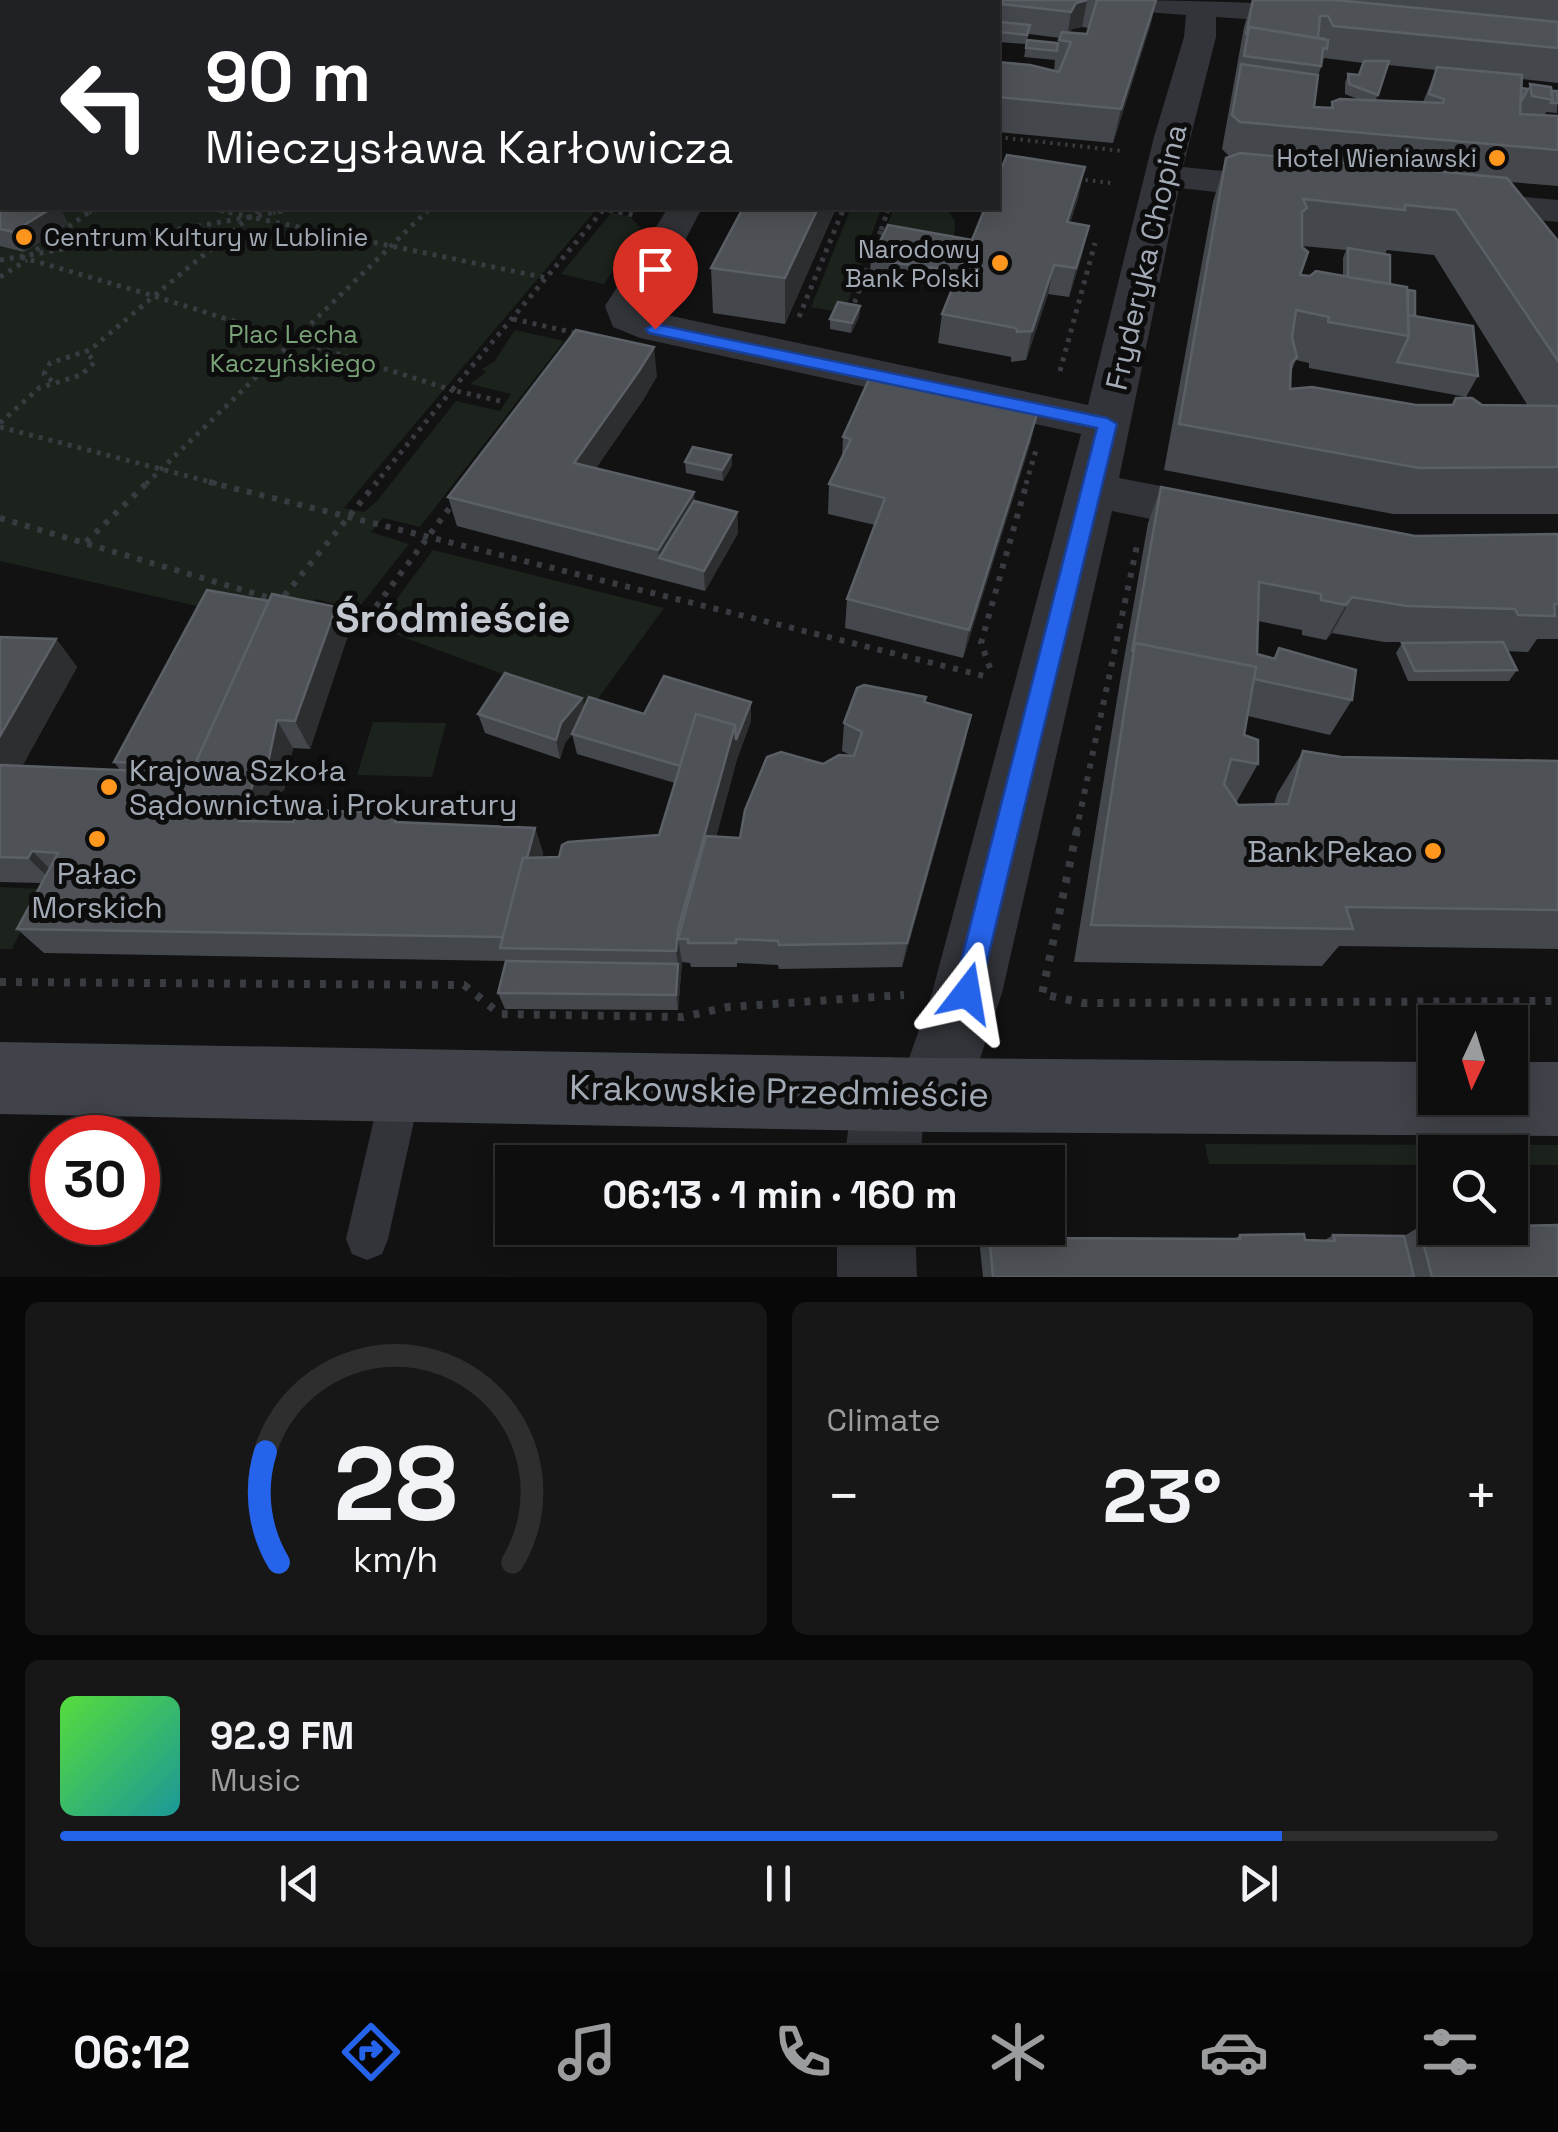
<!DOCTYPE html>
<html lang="en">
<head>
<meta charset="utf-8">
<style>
  body { margin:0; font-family:"Space Grotesk",sans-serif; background:#171717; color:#f1f3f6; height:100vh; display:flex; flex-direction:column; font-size:38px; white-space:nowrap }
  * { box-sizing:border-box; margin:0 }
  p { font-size:32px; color:#9b9c9e }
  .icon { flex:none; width:55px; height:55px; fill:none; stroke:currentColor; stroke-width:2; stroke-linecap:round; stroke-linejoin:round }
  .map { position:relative; height:1277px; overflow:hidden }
  .side { display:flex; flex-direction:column; gap:25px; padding:25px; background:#080808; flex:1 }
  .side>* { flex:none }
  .top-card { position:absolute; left:0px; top:0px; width:1000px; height:210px; box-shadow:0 5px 25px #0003,0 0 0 2px #2e2e2e; background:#202124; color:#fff; overflow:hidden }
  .needle { width:65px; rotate:184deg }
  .buttons { position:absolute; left:1418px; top:1005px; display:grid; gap:20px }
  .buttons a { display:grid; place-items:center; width:110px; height:110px; border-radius:0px; background:#0e0e0e; box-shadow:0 5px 25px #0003,0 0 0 2px #2e2e2e; font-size:50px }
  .speed { position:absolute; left:30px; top:1115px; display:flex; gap:20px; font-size:50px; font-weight:700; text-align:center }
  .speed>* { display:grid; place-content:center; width:130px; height:130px; border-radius:50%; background:#0e0e0e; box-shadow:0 5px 25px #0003,0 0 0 2px #2e2e2e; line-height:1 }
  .speed .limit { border:15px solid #d22; background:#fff; color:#111 }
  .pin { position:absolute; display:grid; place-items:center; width:85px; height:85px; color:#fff; margin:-102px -42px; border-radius:50% 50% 50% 0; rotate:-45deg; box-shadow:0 0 10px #0007 }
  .pin .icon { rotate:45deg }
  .me { position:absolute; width:110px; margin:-55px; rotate:14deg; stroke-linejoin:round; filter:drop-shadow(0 0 8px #0008) }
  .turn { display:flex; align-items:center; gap:35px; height:210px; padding:0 40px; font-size:45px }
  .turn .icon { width:130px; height:130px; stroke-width:2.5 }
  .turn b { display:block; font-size:70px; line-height:85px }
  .big { font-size:75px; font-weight:700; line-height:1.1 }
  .side .card { flex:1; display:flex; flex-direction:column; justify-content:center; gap:15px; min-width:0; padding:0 35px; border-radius:15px; background:#171717 }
  .side .dial { align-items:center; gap:0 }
  .dial svg { height:260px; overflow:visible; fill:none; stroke:#2e2e2e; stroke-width:7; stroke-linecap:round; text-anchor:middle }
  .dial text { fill:#f1f3f6; stroke:none }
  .song { display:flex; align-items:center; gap:30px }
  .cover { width:120px; height:120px; border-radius:15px; background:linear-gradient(135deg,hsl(110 70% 55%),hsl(180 70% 35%)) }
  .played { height:10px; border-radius:5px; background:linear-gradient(90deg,#2563eb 85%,#2e2e2e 85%) }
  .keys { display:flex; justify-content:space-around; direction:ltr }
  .heat { display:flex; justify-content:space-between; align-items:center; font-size:55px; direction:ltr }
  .side .tiles { flex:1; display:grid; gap:25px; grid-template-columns:1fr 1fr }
  .card:last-child { grid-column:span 2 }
  .trip { position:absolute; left:495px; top:1145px; width:570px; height:100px; border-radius:0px; background:#0e0e0e; box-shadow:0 5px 25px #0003,0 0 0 2px #2e2e2e; font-weight:700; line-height:100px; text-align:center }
  .tabs { display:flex; height:160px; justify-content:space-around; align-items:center; background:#060606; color:#9b9c9e }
  .tabs .icon { width:70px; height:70px }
  .tabs .current { color:#2563eb }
  .tabs b { font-size:45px; color:#f1f3f6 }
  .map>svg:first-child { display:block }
  .green { fill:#1b231c }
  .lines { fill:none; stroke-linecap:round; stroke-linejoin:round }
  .path-far3 { stroke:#383b40; stroke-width:4; stroke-dasharray:2.5 5; stroke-linecap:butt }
  .path-far2 { stroke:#383b40; stroke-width:5; stroke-dasharray:4 6; stroke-linecap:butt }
  .path-far1 { stroke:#383b40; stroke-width:6; stroke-dasharray:5 8; stroke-linecap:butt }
  .path { stroke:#383b40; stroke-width:8; stroke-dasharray:6 10; stroke-linecap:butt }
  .lane { fill:#323439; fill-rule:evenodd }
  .street { fill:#323439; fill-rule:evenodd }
  .secondary { fill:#404349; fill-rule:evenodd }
  .wall { fill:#44474c; fill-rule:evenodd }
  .shaded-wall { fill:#2c2e30 }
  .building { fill:#4e5257; stroke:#5b6066; stroke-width:2.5 }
  .route { fill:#2563eb; stroke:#184099; stroke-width:2.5 }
  .poi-dot { fill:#ff971e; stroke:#0d0d0e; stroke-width:4 }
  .labels { text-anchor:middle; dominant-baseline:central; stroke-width:10; stroke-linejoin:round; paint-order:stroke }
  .far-poi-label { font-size:25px; fill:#a2aab5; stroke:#0d0d0e; text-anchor:end }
  .far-park-label { font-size:25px; fill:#79a277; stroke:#0d0d0e }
  .street-label { font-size:30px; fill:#a2aab5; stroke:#0d0d0e }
  .poi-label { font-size:30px; fill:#a2aab5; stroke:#0d0d0e; text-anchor:start }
  .near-street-label { font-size:35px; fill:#a2aab5; stroke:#0d0d0e }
  .district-label { font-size:40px; font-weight:bold; fill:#c3c8d1; stroke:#0d0d0e }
</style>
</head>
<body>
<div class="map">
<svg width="1558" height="1277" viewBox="0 0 1558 1277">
  <rect width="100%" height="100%" fill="#121213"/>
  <g class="green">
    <path d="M0 162 2 208 595 211 344 508 364 512 377 501 456 401 500 411 511 394 470 384 486 372 482 369 494 362 515 330 564 341 420 527 383 518 371 532 409 544 357 610 316 599 300 618 219 611 0 561Z"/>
    <path d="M851 208H881L844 313 811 307Z"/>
    <path d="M894 208H946L955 221 954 240 886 228Z"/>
    <path d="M611 213 629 216 640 227 604 284 561 274Z"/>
    <path d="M433 550 664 608 592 707 376 627Z"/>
    <path d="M373 722 446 723 432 777 357 775Z"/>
    <path d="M0 887 41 889 12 949H0Z"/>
    <path d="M1205 1144 1558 1145V1165H1510V1152H1435V1165L1209 1164Z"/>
  </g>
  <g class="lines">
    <g class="path-far3">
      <path d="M213 2 219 0"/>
      <path d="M826 2H851"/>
      <path d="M998 137 1122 151"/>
      <path d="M1078 179 1111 183"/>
      <path d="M207 208 231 213"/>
      <path d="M596 208 623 213"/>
      <path d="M89 213 96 208"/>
      <path d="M255 213 261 208"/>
      <path d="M273 213 301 208"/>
      <path d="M426 213 431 208"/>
      <path d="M601 213 604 209"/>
      <path d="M842 213 844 208"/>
      <path d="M887 213 889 208"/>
    </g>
    <g class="path-far2">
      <path d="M219 210 250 217 287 210"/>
      <path d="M609 210 634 215"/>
      <path d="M881 230 888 210"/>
      <path d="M890 232 881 230 866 272 929 284"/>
      <path d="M36 250 92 210"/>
      <path d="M21 257 154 296 258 210"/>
      <path d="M0 260 250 217 547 278"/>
      <path d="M0 277 27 260"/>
      <path d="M851 312 866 272"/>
      <path d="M799 317 843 210"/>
      <path d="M513 319 580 334"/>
      <path d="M1060 371 1095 243"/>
      <path d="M52 381 44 374 50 363 90 350 154 296 452 390 375 484"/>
      <path d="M500 401 452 390 603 210"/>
      <path d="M0 423 39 388 81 375 95 362 87 353"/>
      <path d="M0 427 218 484"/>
      <path d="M146 484 428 210"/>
      <path d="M1026 484 1036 450"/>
    </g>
    <g class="path-far1">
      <path d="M209 482 988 677"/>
      <path d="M0 518 280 601 377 482"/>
      <path d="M86 542 148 482"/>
      <path d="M334 616 363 624 454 502"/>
      <path d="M990 668 981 643 1027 482"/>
      <path d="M1076 832 1138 541"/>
    </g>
    <g class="path">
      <path d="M1077 830 1042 994 1083 1003 1558 1001"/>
      <path d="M0 982 464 985 500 1014 683 1017 728 1007 904 995"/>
    </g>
    <g class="lane">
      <rect x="0" y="41" width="2" height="11"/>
      <path d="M402 1065 416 1071 422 1085 388 1239 382 1254 367 1260 352 1254 346 1239 382 1085 388 1071Z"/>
    </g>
    <g class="street">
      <path d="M1092 0C1127 0 1322 0 1336 15L1321 24 1216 17V37L1183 167 1291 178 1304 181 1310 189 1304 197 1291 200 1179 188 1119 478 1228 499 1246 505 1253 517 1246 529 1228 535 1112 511 1002 993 959 1121 933 1132 923 1127 920 1162H844L853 1093 863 1067 889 1057 907 1064 932 993 1081 434 640 338 613 327 605 306 668 208H702L648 311 1088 405 1154 137 1184 37 1186 15 1107 9Z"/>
      <path d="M1456 191 1558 200V222L1443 210 1437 202 1443 194Z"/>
      <path d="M837 1228H915L917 1277H837Z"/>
    </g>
    <path class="secondary" d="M0 1042 933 1058 1435 1062V1098H1510V1062H1558V1136L933 1132 0 1114Z"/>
  </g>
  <g class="wall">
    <path d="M60 0H210L207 2H62Z"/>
    <path d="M546 0H739L737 2H569Z"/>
    <path d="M856 0H1156L1151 23 1113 143 998 132V62L1054 71 1055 60 1024 57 1027 40 1058 43 1060 38 1029 34 1025 44 998 42V2H855ZM1082 27 1089 28 1087 34 1070 32 1072 29Z"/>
    <path d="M1252 0H1558V83L1522 79 1521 88 1528 89 1530 84 1558 93 1557 113 1546 112 1545 115 1558 116V186L1510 182 1558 241V514H1393L1164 470 1213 202 1226 158 1229 156 1222 149 1244 27ZM1324 58 1363 63 1359 75 1348 74 1345 83V94L1360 100 1332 102 1330 108 1314 107 1318 76ZM1388 65 1436 70 1423 102 1376 100ZM1302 246 1346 250 1343 258V276H1310L1300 275ZM1387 250 1434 255 1528 406 1416 405 1290 389 1291 372 1296 360 1309 363V368L1466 397 1478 376 1415 316 1390 284 1385 254Z"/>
    <path d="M1079 195 1070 223 1089 226 1082 255 1069 297 1048 294 1026 360 1011 362V357L938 343 942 314 955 281 870 271 871 260 972 240Z"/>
    <path d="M0 199 2 208H60L68 224 24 252 0 246Z"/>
    <path d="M743 208H836L785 324 713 313 711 268Z"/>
    <path d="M860 306 859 317 851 333 830 329V319Z"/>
    <path d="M657 376 643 400 596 468 694 501 737 512 738 533 705 591 457 526 448 497Z"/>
    <path d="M843 437 1031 441 963 658 845 628 847 599 875 525 828 514 829 484 842 457Z"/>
    <path d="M731 455 732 465 723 481 686 473 685 462Z"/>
    <path d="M1161 487 1415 536 1558 534V639H1537L1528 652 1507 651 1517 670 1509 681H1408L1396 653 1402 643 1419 642H1384L1332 633 1326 640 1302 635V630L1258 621 1257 654 1273 658 1279 648 1352 700 1330 735 1248 716 1244 735 1258 764 1236 803 1238 805 1274 804 1277 794 1303 751 1341 757 1558 761V949L1339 946 1322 966 1074 962 1119 687 1148 523Z"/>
    <path d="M269 601 336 607 348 635 310 749 293 748 284 790 276 795 266 821 401 822 535 828 543 853 542 858 559 857 659 835 675 783 577 754 572 734 565 743 560 759 485 733 478 714 584 707 644 714 751 721 737 759 716 837 740 838 823 764 852 756 842 751 844 723 925 702 965 743 902 967 779 969 778 965 737 963V967H691L690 963 682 962 678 1010 505 1009 498 993 506 961 44 953 17 929 42 883 0 882V637L56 639 77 667 22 766 120 770 114 762Z"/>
    <path d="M1419 1227 1558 1277H983L980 1248 989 1232 1053 1238 1234 1239 1240 1235 1325 1240 1333 1235 1404 1236Z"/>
  </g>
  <g class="shaded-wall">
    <path d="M81 0H210L207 2H82Z"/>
    <path d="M382 0H413V2H380Z"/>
    <path d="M709 0H739L737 2H707Z"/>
    <path d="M1156 0 1151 23 1113 143 1121 109Z"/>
    <path d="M1087 1 1082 27 1072 29 1067 38 1071 12 1076 3Z"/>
    <path d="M1085 167 1079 195 1061 251 1067 222Z"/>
    <path d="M52 208H60L68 224 24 252 13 232Z"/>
    <path d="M818 208H836L785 324V278Z"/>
    <path d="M1089 226 1082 255 1069 297 1076 268Z"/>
    <path d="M1054 265 1048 294 1026 360 1032 331Z"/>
    <path d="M860 306 859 317 851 333 852 323Z"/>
    <path d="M654 347 657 376 643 400 579 493 574 463Z"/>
    <path d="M1038 411 1031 441 963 658 969 630Z"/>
    <path d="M731 455 732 465 723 481 722 470Z"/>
    <path d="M694 492 696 521 659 558 658 550Z"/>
    <path d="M737 512 738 533 705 591 704 571Z"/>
    <path d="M1352 597 1332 633 1326 640 1346 605Z"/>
    <path d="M336 607 348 635 310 749 295 721Z"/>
    <path d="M56 639 77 667 8 792 0 783V736Z"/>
    <path d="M582 698 587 717 565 743 560 759 556 740 561 723Z"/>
    <path d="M751 702V721L737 759 688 940 678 939 682 962 678 1010 676 995 678 964 676 951 678 930 735 725Z"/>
    <path d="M971 715 965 743 902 967 907 943Z"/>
    <path d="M277 720 293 748 284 790 276 795 257 847 239 821Z"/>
    <path d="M535 828 543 853 520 949 508 937Z"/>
    <path d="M32 851 57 876 54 883 28 858Z"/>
  </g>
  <g class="building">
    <path d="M278 0H383L380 2H275Z"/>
    <path d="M640 0H709L707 2H638Z"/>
    <path d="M856 0H915L914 2H855Z"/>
    <path d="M1003 0H1087L1076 3 1071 12 1001 4Z"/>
    <path d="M1097 0H1156L1121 109 998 97V62L1030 65 1059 72 1071 42 1059 40 1062 32 1087 34Z"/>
    <path d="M1253 0H1336L1558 22V48L1333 26 1328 16H1320L1318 38 1326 39 1249 27 1246 35Z"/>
    <path d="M1000 22 1030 25 1027 35 998 32Z"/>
    <path d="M1249 27 1328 40 1327 49 1323 48 1321 66 1244 56Z"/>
    <path d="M1027 40 1058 43 1057 51 1026 48Z"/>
    <path d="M1364 61H1389L1378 95 1349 84 1348 74 1359 75Z"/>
    <path d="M1241 64 1318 75 1314 107 1333 108 1332 102 1340 99 1443 103 1444 99 1429 94 1437 67 1522 75 1520 114 1558 116V150L1240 122 1232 115Z"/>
    <path d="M1530 84 1551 87 1553 100 1532 96Z"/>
    <path d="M0 88 2 89V119H0Z"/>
    <path d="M1521 88 1528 89 1522 100H1521Z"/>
    <path d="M1551 91H1557L1558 103H1551L1553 100Z"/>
    <path d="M1240 153 1507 178 1558 241V361L1456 210 1405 205V210L1303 199 1307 208 1302 212V247L1308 252 1300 275 1310 276 1316 271 1407 287 1409 336 1328 322 1329 317 1296 310 1292 337 1297 357 1291 363 1290 389 1312 387 1416 405H1453L1456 398H1472L1482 405 1558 406V467L1419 468 1179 424 1226 158Z"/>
    <path d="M1007 155 1085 167 1067 222 1089 226 1076 268 1054 265 1032 331 1017 332 1016 328 942 314 985 208H998V177Z"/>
    <path d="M2 198V208H52L13 232 0 229V199Z"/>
    <path d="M743 208H818L785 278 711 268Z"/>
    <path d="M888 225 972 240 959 271 871 260Z"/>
    <path d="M1348 248 1390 255V284L1348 277Z"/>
    <path d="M1408 290 1415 291V316L1408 315Z"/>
    <path d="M838 302 860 306 852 323 830 319Z"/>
    <path d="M1408 315 1473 326 1478 376 1397 362 1409 336Z"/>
    <path d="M576 330 654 347 639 371 574 463 694 492 658 550 448 497Z"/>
    <path d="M870 377 1038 411 969 630 847 599 885 498 829 484 851 439 843 437Z"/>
    <path d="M693 447 731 455 722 470 685 462Z"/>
    <path d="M1161 487 1415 536 1558 534V604H1554L1555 616 1518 615 1515 609 1407 606 1352 597 1346 605 1321 600V594L1259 582 1257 654 1275 659 1279 648 1356 670 1352 700 1254 679 1256 667 1135 643 1132 652Z"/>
    <path d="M694 501 737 512 704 571 659 558Z"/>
    <path d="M207 590 269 601 191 773 171 772 176 764 114 762Z"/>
    <path d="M272 594 336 607 295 721 277 720 268 763 259 768 239 821 293 822 297 810 397 813 395 822 535 828 527 858H523L503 937 17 929 58 853 32 851 28 858 0 857V765L191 773Z"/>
    <path d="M0 637 56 639 0 736Z"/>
    <path d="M1503 642 1517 670 1415 671 1402 643Z"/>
    <path d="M1135 643 1256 667 1244 735 1258 740V764L1231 759 1224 784 1238 805 1288 804 1303 751 1341 757 1558 761V910L1346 907 1353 929 1091 925Z"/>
    <path d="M505 673 582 698 561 723 556 740 478 714Z"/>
    <path d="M664 676 751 702 736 740 735 725 696 714 680 766 572 734 589 697 644 714Z"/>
    <path d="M864 685 926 697 924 702 971 715 907 943 779 945 778 941 736 939V943H688V939H678L706 836 740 838 745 810 767 757 781 752 823 764 839 755 854 756 862 732 844 723 857 688Z"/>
    <path d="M696 714 735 725 678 930 676 951 500 948 523 858 559 857 562 845 568 842 659 835Z"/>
    <path d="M506 961 678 964 676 995 498 993Z"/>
    <path d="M1558 1225V1277H1432L1419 1227 1510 1228V1226Z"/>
    <path d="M989 1232H1052L1053 1238 1240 1239V1235L1304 1234 1305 1240 1335 1241 1333 1235 1404 1236 1414 1277H993Z"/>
  </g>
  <path class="route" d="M655 324 1107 418 1117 424 977 1003 967 1007 957 1003 953 993 1097 428 649 333 646 329Z"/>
  <g class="poi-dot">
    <circle cx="1497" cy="158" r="10"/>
    <circle cx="24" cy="237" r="10"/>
    <circle cx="1000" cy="263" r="10"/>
    <circle cx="109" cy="787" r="10"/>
    <circle cx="97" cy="839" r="10"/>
    <circle cx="1433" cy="851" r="10"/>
  </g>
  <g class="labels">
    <g class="far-poi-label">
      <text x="1477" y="158">Hotel Wieniawski</text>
      <text x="44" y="237" text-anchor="start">Centrum Kultury w Lublinie</text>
      <text x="980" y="249">Narodowy<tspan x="980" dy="29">Bank Polski</tspan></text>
    </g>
    <g class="far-park-label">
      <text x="293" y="334">Plac Lecha<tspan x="293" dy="29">Kaczyńskiego</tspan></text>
    </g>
    <g class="street-label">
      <text transform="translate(1146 257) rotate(-77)">Fryderyka Chopina</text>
    </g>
    <g class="poi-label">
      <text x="129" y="770">Krajowa Szkoła<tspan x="129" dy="34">Sądownictwa i Prokuratury</tspan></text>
      <text x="1413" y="851" text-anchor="end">Bank Pekao</text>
      <text x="97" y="873" text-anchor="middle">Pałac<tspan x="97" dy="34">Morskich</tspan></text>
    </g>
    <g class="near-street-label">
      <text transform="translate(779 1091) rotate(1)">Krakowskie Przedmieście</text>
    </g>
    <g class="district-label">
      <text x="453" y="618">Śródmieście</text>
    </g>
  </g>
</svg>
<div class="buttons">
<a><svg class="needle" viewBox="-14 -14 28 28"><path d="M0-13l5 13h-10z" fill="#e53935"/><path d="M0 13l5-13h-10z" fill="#9b9c9e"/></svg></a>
<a><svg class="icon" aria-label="search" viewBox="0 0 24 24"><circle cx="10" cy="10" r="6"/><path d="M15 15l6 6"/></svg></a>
</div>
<div class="speed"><div class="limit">30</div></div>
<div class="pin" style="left:655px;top:329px;background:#d93025"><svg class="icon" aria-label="arrive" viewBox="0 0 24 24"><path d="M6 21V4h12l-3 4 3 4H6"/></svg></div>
<svg class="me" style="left:967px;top:993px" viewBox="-20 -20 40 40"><path d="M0-17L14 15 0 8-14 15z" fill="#2563eb" stroke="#fff" stroke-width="4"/></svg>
<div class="trip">06:13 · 1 min · 160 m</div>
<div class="top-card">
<div class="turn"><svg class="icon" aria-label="left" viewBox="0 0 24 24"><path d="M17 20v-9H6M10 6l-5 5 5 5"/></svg><div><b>90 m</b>Mieczysława Karłowicza</div></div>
</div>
</div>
<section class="side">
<div class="tiles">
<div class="card dial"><svg viewBox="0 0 100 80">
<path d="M14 69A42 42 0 1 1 86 69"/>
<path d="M14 69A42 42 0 0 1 10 35" stroke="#2563eb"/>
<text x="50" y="56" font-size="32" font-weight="700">28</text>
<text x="50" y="72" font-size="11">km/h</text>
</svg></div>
<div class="card"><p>Climate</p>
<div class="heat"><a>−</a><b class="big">23°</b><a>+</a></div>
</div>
<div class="card">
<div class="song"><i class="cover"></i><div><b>92.9 FM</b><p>Music</p></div></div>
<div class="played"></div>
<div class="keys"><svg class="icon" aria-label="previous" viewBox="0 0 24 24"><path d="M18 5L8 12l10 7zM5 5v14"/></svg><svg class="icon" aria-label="pause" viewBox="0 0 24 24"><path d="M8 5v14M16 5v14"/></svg><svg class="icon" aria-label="next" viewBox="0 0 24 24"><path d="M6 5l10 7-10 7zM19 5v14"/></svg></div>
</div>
</div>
</section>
<nav class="tabs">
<b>06:12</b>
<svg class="icon current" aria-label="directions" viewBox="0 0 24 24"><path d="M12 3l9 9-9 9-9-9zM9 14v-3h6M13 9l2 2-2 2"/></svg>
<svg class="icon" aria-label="music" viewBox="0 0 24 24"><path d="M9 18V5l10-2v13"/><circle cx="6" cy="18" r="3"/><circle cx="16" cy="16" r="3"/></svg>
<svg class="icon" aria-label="phone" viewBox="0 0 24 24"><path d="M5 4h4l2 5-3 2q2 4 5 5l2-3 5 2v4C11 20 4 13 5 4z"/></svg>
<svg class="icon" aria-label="climate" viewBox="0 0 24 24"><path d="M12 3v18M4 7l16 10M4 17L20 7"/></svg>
<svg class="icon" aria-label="car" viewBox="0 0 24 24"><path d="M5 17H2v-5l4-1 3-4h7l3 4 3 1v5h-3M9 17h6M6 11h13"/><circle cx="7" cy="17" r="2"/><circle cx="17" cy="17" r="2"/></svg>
<svg class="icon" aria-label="filters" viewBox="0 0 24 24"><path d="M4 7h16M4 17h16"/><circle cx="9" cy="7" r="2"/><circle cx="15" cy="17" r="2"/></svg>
</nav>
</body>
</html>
